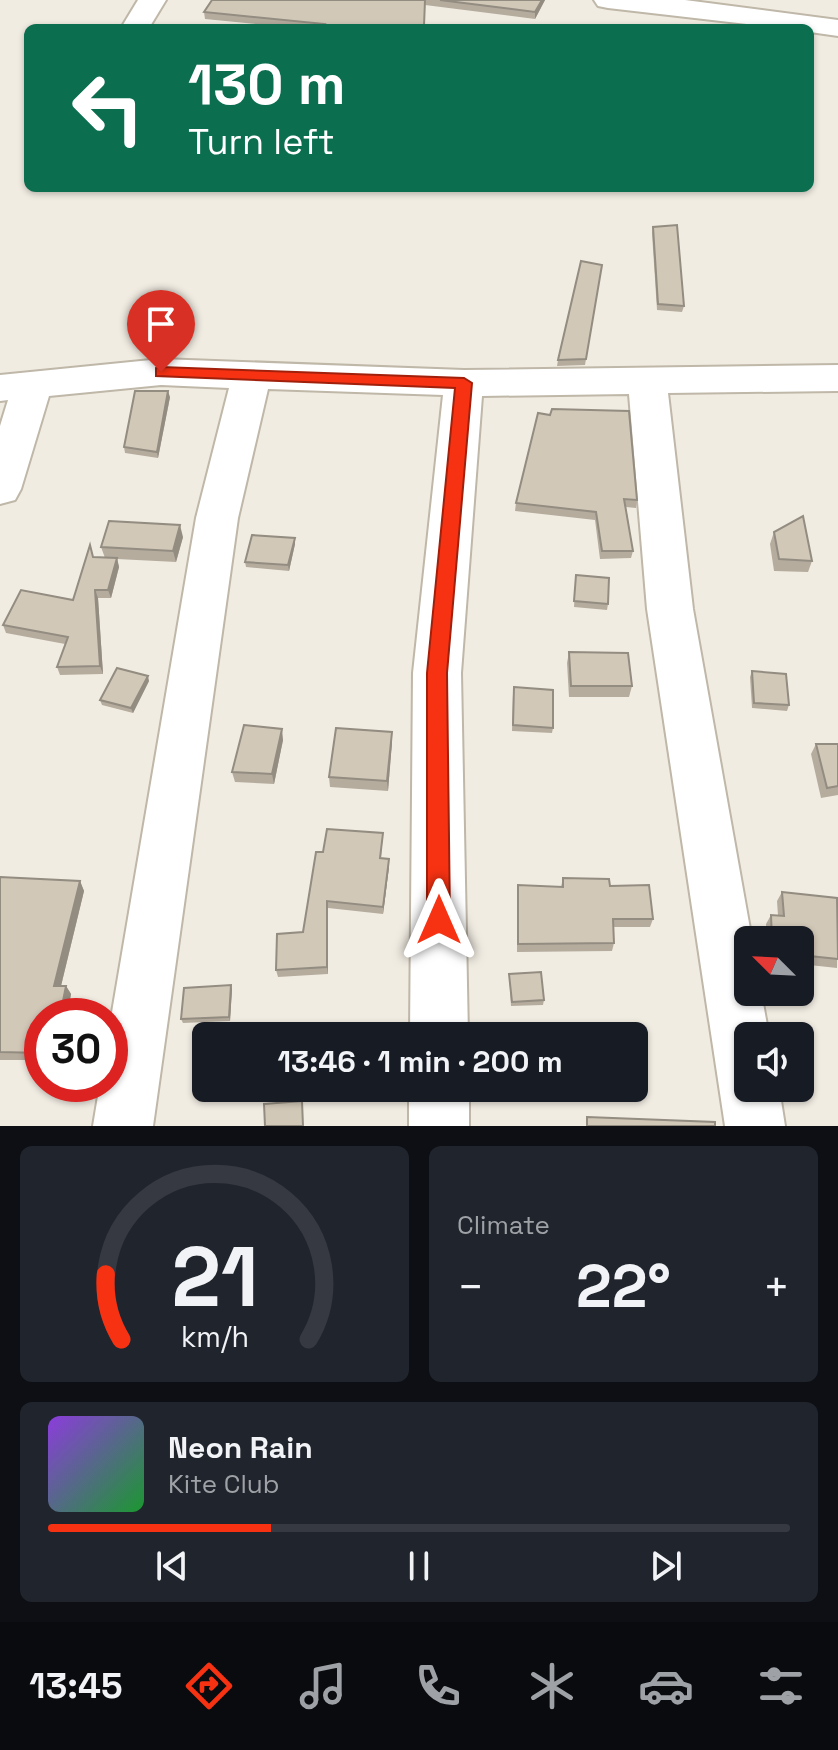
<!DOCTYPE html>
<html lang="en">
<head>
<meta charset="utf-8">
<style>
  body { margin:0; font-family:"Space Grotesk",sans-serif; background:#20242c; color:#f1f3f6; height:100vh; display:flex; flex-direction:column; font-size:30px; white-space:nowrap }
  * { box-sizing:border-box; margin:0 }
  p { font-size:26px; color:#9ea1a6 }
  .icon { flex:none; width:44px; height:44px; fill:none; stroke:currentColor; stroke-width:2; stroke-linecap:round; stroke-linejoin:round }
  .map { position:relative; height:1126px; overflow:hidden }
  .details { display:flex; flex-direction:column; gap:20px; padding:20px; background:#0d0f14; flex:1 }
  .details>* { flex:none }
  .top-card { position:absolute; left:24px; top:24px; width:790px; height:168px; border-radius:12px; box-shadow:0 2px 6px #0004; background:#0b6e4f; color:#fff; overflow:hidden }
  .needle { width:52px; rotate:294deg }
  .tools { position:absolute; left:734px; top:926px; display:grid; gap:16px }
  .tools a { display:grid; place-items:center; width:80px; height:80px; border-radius:12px; background:#171b24; box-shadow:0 2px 6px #0004; font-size:40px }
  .speed { position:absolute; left:24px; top:998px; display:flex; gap:16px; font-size:40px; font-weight:700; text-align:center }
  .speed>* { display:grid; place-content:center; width:104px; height:104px; border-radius:50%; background:#171b24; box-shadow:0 2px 6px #0004; line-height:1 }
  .speed .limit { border:12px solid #d22; background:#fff; color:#111 }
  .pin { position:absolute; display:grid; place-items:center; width:68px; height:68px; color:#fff; margin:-82px -34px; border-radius:50% 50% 50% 0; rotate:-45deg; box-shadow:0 0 8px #0007 }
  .pin .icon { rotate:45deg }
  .me { position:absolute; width:88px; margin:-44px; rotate:0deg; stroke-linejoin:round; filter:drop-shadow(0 0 6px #0008) }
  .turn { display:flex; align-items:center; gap:28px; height:168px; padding:0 32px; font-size:36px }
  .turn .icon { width:104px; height:104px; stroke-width:2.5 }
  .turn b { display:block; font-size:56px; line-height:68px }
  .big { font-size:60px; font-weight:600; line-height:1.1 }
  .details .widget { flex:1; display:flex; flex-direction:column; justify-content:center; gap:12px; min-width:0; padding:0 28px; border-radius:12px; background:#20242c }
  .details .dial { align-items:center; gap:0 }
  .dial svg { height:208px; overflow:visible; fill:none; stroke:#363941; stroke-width:7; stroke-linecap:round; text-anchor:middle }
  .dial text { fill:#f1f3f6; stroke:none }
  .song { display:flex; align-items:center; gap:24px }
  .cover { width:96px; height:96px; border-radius:12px; background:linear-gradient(135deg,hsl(270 70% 55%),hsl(130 70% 35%)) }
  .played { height:8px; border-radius:4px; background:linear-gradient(90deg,#f73213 30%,#363941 30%) }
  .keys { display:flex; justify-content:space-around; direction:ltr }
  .heat { display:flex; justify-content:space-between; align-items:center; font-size:44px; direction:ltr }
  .details .tiles { flex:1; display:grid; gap:20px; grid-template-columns:1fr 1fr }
  .widget:last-child { grid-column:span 2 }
  .trip { position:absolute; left:192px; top:1022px; width:456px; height:80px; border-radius:12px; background:#171b24; box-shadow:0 2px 6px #0004; font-weight:600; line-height:80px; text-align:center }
  .menu { display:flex; height:128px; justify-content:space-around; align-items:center; background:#090b0e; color:#9ea1a6 }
  .menu .icon { width:56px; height:56px }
  .menu .selected { color:#f73213 }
  .menu b { font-size:36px; color:#f1f3f6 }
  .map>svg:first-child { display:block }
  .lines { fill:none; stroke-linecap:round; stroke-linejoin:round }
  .minor-casing { stroke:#bfb7a8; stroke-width:4 }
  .minor { fill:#fff; fill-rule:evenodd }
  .wall { fill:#b5ac9e }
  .shaded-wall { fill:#938c81 }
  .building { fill:#d2c8b8; stroke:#938c81; stroke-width:2 }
  .route { fill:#f73213; stroke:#a1200c; stroke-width:2 }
</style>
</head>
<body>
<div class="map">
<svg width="838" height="1126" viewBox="0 0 838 1126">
  <rect width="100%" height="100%" fill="#f1ece2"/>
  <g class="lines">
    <g class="minor-casing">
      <g id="minor">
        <path d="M138 0H166L149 28H121Z"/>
        <path d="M594 0H685L838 20V36L810 32V28H782L608 8 598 6Z"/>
        <path d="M161 359 464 370 838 365V391L668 393 693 609 752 940H748V992H761L769 1036H748V1088H779L785 1126H725L647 609 629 394 482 396 461 673 468 1036H410L413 673 443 395 268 389 238 518 153 1126H93L100 1084H110V1024L196 518 229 388 161 385 49 396 21 489 15 500 0 504V426L8 400 0 401V375Z"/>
        <rect x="409" y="1088" width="60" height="38"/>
      </g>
    </g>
    <use href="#minor" class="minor"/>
  </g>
  <g class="wall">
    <path d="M212 0H545L535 19 425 5 424 28H295L205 19 204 12Z"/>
    <path d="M653 227 684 306 682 312 657 310 652 233Z"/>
    <path d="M602 265 585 365 557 366 558 360Z"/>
    <path d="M170 397 158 458 125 453 124 447Z"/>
    <path d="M538 413 637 500 636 508 626 507 633 551 631 558 600 559 595 520 515 511 516 503Z"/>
    <path d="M774 532 812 561 808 572 774 571 770 544Z"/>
    <path d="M183 537 176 562 117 559 119 567 111 598H98L103 674 60 675 57 667 65 644 6 633 3 625 73 600 93 557 105 558 101 547Z"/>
    <path d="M295 544 289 571 246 567 245 562Z"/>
    <path d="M576 575 608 604 607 610 574 607Z"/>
    <path d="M569 652 632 686 629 697H569L567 663Z"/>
    <path d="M752 671 789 705 787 711 752 708 750 677Z"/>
    <path d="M149 681 133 713 102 705 100 700Z"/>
    <path d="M513 693 553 728 552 733 512 731Z"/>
    <path d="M392 732V742L388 791 330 787 329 777Z"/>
    <path d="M283 740 274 784 235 782 232 772Z"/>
    <path d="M816 744H838V795L821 798 811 754Z"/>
    <path d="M383 833 381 858 389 867 383 914 328 908V974L278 977 276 970 303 932 323 852Z"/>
    <path d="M0 877 80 881 84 891 61 986H66L71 994 67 1016H42V1060H0Z"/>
    <path d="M563 878 610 886 653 919 650 927H613L614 943 612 951 517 952V893L518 885 561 887Z"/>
    <path d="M782 892 838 904 837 968 800 964V940H767L766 924 771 915 778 916 777 901Z"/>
    <path d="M509 974 544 1000 543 1005 511 1006Z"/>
    <path d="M232 989 230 1021 183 1023 181 1019Z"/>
  </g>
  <g class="shaded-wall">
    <path d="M542 0H545L535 19V12Z"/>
    <path d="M168 391 170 397 158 458 157 452Z"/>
    <path d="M180 525 183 537 176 562 173 551Z"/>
    <path d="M295 538V544L289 571 288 565Z"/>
    <path d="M117 558 119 567 111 598 108 590Z"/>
    <path d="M95 590 98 598 103 674 100 666Z"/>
    <path d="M148 676 149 681 133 713 131 708Z"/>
    <path d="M282 729 283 740 274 784 272 774Z"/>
    <path d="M392 732V742L388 791 387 781Z"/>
    <path d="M389 859V867L383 914V907Z"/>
    <path d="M80 881 84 891 59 994 54 986Z"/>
    <path d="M327 901 328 908V974L327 967Z"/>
    <path d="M231 985 232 989 230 1021 229 1017Z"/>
    <path d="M66 986 71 994 67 1016H60Z"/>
  </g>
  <g class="building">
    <path d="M212 0H425L424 26H381L380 28H323L325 24 204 12Z"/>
    <path d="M440 0H542L535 12Z"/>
    <path d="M677 225 684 306 658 304 653 227Z"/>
    <path d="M581 261 602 265 586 359 558 360Z"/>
    <path d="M135 391H168L157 452 124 447Z"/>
    <path d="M552 409 629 411 637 500 624 499 633 551H602L596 512 516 503 538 413 550 415Z"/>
    <path d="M803 516 812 561 779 559 774 532Z"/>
    <path d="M109 521 180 525 173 551 101 547Z"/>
    <path d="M252 535 295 538 288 565 245 562Z"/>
    <path d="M90 545 93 557 117 558 108 590H95L100 666 57 667 68 637 3 625 21 590 73 600Z"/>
    <path d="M576 575 609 578 608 604 574 601Z"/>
    <path d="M569 652 628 653 632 686H571Z"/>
    <path d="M117 668 148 676 131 708 100 700Z"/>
    <path d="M752 671 786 674 789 705 754 703Z"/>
    <path d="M514 687 553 690V728L513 725Z"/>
    <path d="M244 725 282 729 272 774 232 772Z"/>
    <path d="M336 728 392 732 387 781 329 777Z"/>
    <path d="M816 744H838V786L827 788Z"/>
    <path d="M327 829 383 833 380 858 389 859 383 907 327 901V967L276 970 277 934 303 932 316 852H323Z"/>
    <path d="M0 877 80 881 54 986H66L60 1016H42V1053L0 1052Z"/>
    <path d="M563 878 609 879 610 886 649 885 653 919H613L614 943 518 944V885L563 887Z"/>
    <path d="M782 892 837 898 838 959 800 955V940H772L771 915 784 916Z"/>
    <path d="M541 972 544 1000 512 1002 509 974Z"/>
    <path d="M231 985 229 1017 181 1019 184 988Z"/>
    <path d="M302 1101 303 1126H265L264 1104Z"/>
    <path d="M587 1117 715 1122V1126H587Z"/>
  </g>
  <path class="route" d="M161 367 464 378 472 383 447 673 450 920 447 928 439 931 431 928 427 920V673L455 388 156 376V368Z"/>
</svg>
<div class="tools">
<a><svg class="needle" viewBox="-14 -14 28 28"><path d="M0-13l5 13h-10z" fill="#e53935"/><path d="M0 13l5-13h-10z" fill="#9ea1a6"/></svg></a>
<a><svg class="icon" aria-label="sound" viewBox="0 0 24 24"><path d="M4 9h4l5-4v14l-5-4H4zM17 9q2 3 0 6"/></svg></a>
</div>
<div class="speed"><div class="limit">30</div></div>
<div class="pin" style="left:161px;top:372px;background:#d93025"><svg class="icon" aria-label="arrive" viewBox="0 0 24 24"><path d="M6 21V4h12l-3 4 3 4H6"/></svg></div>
<svg class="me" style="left:439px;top:920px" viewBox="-20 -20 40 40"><path d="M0-17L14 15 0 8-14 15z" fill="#f73213" stroke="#fff" stroke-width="4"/></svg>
<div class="trip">13:46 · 1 min · 200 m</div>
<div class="top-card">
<div class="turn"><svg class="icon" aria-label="left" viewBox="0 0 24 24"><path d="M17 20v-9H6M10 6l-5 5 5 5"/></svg><div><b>130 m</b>Turn left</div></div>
</div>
</div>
<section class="details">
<div class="tiles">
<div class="widget dial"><svg viewBox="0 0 100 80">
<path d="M14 69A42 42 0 1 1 86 69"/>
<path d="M14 69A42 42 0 0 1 8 44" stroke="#f73213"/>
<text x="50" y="56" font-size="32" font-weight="700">21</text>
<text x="50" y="72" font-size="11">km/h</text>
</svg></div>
<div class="widget"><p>Climate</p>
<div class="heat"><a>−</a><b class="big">22°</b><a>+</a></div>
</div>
<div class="widget">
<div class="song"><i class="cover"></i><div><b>Neon Rain</b><p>Kite Club</p></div></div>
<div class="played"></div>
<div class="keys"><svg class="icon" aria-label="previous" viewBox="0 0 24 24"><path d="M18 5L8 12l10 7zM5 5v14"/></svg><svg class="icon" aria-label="pause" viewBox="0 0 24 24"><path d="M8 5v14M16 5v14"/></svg><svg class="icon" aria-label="next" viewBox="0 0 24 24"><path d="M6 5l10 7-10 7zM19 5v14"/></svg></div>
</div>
</div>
</section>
<nav class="menu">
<b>13:45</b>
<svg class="icon selected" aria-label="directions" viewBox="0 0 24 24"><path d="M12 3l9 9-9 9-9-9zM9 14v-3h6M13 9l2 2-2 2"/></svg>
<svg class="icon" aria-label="music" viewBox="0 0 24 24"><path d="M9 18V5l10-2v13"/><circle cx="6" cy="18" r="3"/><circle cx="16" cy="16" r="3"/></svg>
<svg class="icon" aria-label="phone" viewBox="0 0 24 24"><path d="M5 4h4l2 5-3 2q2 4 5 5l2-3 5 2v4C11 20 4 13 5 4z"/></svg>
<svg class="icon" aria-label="climate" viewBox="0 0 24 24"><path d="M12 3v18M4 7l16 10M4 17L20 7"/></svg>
<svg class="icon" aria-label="car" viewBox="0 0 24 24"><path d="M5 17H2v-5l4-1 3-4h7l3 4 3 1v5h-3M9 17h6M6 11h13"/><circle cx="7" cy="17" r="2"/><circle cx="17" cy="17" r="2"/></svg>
<svg class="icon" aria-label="filters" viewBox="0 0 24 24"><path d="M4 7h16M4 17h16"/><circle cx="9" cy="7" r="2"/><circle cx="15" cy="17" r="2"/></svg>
</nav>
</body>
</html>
